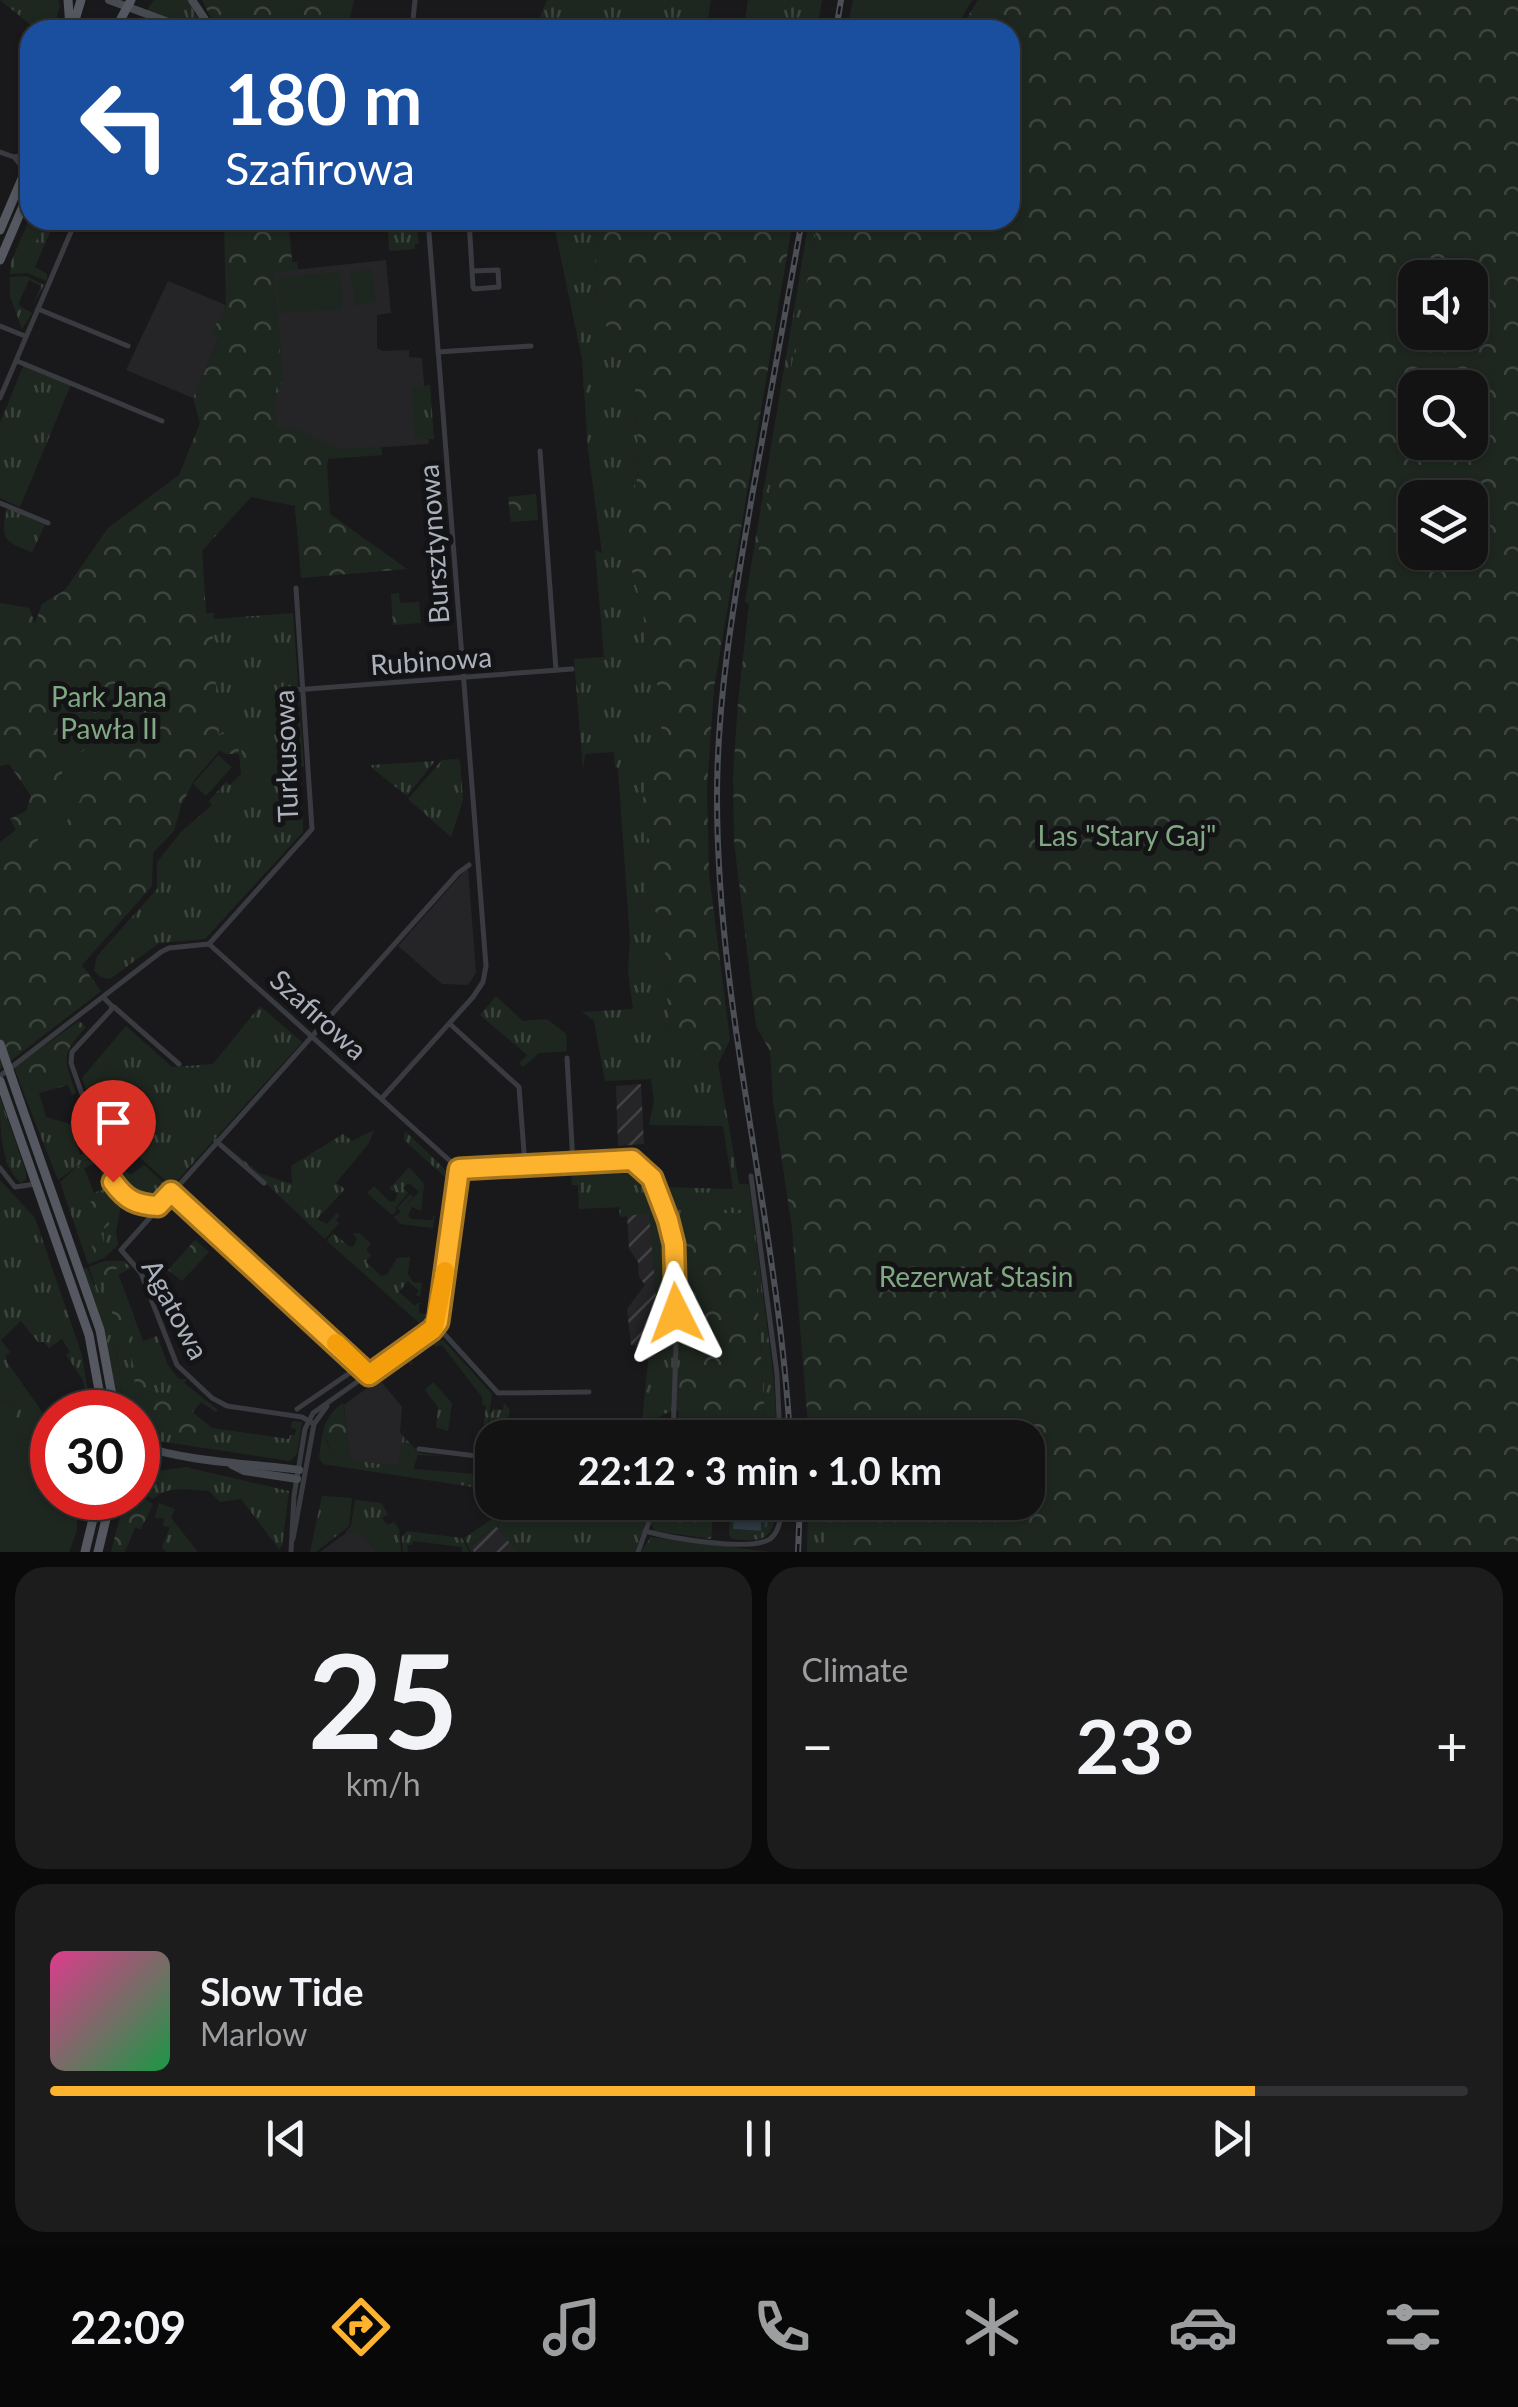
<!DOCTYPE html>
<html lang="en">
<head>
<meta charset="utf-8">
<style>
  body { margin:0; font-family:Lato,sans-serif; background:#1c1c1d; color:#f1f3f6; height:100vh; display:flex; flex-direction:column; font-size:38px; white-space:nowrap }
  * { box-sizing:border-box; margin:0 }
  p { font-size:32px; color:#9d9ea0 }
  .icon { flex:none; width:55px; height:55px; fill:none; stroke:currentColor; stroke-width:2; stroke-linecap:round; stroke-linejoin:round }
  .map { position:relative; height:1552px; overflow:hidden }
  .sheet { display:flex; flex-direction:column; gap:15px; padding:15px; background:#0a0a0b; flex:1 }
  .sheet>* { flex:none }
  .banner { position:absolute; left:20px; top:20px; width:1000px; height:210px; border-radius:30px; box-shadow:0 2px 8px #0004,0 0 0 2px #323234; background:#1a4fa0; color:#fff; overflow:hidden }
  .buttons { position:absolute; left:1398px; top:260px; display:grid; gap:20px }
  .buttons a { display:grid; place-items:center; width:90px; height:90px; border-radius:20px; background:#131314; box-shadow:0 2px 8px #0004,0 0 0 2px #323234; font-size:50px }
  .speed { position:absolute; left:30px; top:1390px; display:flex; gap:20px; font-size:50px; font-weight:700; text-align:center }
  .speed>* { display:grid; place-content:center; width:130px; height:130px; border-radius:50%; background:#131314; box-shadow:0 2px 8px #0004,0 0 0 2px #323234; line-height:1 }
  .speed .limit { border:15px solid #d22; background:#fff; color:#111 }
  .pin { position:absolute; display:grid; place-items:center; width:85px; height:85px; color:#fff; margin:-102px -42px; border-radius:50% 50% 50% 0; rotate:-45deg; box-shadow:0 0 10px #0007 }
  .pin .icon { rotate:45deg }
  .me { position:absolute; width:110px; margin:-55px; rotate:357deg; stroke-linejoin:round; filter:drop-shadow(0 0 8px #0008) }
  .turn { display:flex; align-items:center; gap:35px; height:210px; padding:0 40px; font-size:45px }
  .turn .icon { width:130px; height:130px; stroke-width:2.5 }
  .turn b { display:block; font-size:70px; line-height:85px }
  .big { font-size:75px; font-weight:700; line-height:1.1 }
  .sheet .widget { flex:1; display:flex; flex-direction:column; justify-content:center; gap:15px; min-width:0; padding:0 35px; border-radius:30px; background:#1c1c1d }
  .sheet .dial { align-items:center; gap:0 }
  .dial b { font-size:130px; line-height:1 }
  .song { display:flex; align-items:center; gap:30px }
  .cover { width:120px; height:120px; border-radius:15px; background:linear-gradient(135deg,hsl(330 70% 55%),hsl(140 70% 35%)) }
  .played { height:10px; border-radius:5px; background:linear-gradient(90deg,#feb32e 85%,#323234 85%) }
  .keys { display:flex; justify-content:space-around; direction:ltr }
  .heat { display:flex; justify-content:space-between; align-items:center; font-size:55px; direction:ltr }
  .sheet .tiles { flex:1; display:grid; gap:15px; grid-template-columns:1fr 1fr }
  .widget:last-child { grid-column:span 2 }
  .trip { position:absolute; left:475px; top:1420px; width:570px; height:100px; border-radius:30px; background:#131314; box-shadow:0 2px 8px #0004,0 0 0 2px #323234; font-weight:700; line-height:100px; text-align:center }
  .tabs { display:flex; height:160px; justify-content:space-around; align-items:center; background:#080808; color:#9d9ea0 }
  .tabs .icon { width:70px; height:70px }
  .tabs .active { color:#feb32e }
  .tabs b { font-size:45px; color:#f1f3f6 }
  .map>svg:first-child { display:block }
  .built { fill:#252528 }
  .industrial { fill:url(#industrial-furrows) }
  .grass { fill:url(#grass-tufts) }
  .forest { fill:url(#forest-crowns); fill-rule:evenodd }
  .garden { fill:#1e271f }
  .water { fill:#2d3840 }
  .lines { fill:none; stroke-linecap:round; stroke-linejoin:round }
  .stream { stroke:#2d3840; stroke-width:2.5 }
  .street { stroke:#393b40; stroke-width:5 }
  .secondary { stroke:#474a51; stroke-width:8 }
  .primary { stroke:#555860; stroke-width:9 }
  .rail-casing { stroke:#4c4f56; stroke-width:6 }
  .rail { stroke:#141416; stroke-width:2.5; stroke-dasharray:8; stroke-linecap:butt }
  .primary-bridge { stroke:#555860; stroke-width:9 }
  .route-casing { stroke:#a5741e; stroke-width:25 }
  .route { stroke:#feb32e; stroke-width:18 }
  .slow { stroke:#f59e0b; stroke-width:18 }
  .labels { text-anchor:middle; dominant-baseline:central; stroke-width:10; stroke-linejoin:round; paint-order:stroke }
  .street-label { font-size:28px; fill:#aab0bc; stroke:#141416 }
  .park-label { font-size:28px; fill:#80a882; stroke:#141416 }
</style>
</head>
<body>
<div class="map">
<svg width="1518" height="1552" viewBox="0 0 1518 1552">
  <defs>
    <pattern id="industrial-furrows" width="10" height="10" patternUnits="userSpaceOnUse" patternTransform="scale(2.5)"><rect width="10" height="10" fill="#252528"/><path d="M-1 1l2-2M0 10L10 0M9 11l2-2" fill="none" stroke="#424245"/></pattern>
    <pattern id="grass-tufts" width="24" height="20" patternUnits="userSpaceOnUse" patternTransform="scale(2.5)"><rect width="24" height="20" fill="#1e271f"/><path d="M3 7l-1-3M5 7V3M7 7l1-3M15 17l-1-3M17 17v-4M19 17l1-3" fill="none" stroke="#3c443e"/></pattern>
    <pattern id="forest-crowns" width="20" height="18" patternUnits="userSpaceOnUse" patternTransform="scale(2.5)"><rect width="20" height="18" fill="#1e271f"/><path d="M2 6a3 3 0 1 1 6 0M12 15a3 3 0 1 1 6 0" fill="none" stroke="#3c443e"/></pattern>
  </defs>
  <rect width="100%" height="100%" fill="#19191b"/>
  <g class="built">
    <path d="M386 260 391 313 377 315V348L383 351 409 350V357H406L422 358 429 444 330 451 277 428 275 395 281 368 274 272Z"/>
    <path d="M168 281 226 305 211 334 219 338 193 398 126 370Z"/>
    <path d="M468 867 476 973 468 985 442 984 398 946Z"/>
    <path d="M379 1379 402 1407 400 1432 403 1436 398 1466 350 1460 344 1405Z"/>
    <path d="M350 1530 361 1534 376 1552H320Z"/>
  </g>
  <g class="industrial">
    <path d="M641 1084 644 1144 618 1146 616 1086Z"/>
    <path d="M649 1212 659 1332 650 1343 641 1346 631 1345 627 1309 645 1285 639 1277 638 1262 629 1249 627 1214Z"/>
    <path d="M496 1526 517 1552H474L470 1547Z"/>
  </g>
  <g class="grass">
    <path d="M0 0H58L60 6 53 30H37Z"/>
    <path d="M154 0H188L204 30 146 12Z"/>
    <path d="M547 0H711L707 26 737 30H535Z"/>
    <path d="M748 0H822L817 30H744Z"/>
    <path d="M30 218 55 220 35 267 47 274V281L27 273 10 274 11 262Z"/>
    <path d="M553 220H601L595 252 597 305 635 389 639 466 625 547 643 609 646 653 664 704 659 745 638 815 653 848 646 897 670 934 664 958 670 1034 718 1064 739 1184H749L774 1381 777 1437H766L752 1213 698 1264 681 1315 679 1410C667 1409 657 1422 642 1422L650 1343 659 1332 649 1213 620 1217 619 1207 579 1209 578 1185H572L571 1168 631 1164 649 1175 672 1237 663 1187 733 1189 723 1126 649 1125 654 1101 651 1079 605 1081 594 1021 582 1012 633 1009 628 971 630 940 618 768 615 767 614 752 585 754 583 770 574 659 604 657 595 550 602 553 588 450 582 359Z"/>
    <path d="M809 220H818L749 604 745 602Z"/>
    <path d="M416 225 419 243 415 244V249L389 251 388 231H394V227Z"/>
    <path d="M297 262 298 270 274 273 278 326H285L280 329 283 379 278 394 275 395 277 427H292L340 449 381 446 382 455 327 459 262 432V265Z"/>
    <path d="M26 276 44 285 33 305 41 286 29 280 18 305 32 313 22 329 10 296V277Z"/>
    <path d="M24 364 72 382 20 507 0 498V423Z"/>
    <path d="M430 385 434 439H415L411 388Z"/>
    <path d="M306 462 299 546 295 506 251 497 201 552 206 613H214V619L293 613 304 766 301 767 303 832 205 939 159 943 110 979 100 977 94 970 97 956 157 889V862L181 832 212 805 209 801 226 782 230 785 241 774 239 754H226L220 750 188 534Z"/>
    <path d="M7 508 45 525 32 552C4 542 0 539 7 508Z"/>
    <path d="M457 759 460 761 463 800 451 837 408 799 442 760Z"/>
    <path d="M435 761 407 796 372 768 371 765Z"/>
    <path d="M496 996 523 1021 547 1019 566 1034 567 1051 539 1053 523 1067 519 1063 527 1055 480 1015Z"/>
    <path d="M260 1006 302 1042 176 1182 169 1184 95 1116 82 1078 126 1026 172 1067 213 1064Z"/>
    <path d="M0 1097 26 1172V1179L21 1183C0 1166 0 1127 0 1097Z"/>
    <path d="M28 1104 43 1106 46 1117 70 1124 87 1121 90 1134 84 1124 71 1129 80 1155 94 1150 90 1140 96 1150 94 1154 58 1180Z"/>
    <path d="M374 1130 369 1143 336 1183 345 1189 317 1219 327 1224 337 1213 340 1216 336 1220 339 1223 325 1239 224 1144 259 1173 292 1184 291 1166 343 1134 352 1141Z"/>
    <path d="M405 1131 451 1175 446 1231 438 1229 441 1214H445L449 1187 444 1186 445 1177 404 1140Z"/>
    <path d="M98 1156 100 1161 84 1168 94 1193 106 1188 99 1167 104 1166 122 1200 116 1232 118 1245 104 1258 88 1264 60 1182 84 1161Z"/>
    <path d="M144 1165 169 1188 160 1201 138 1203 115 1181 125 1171 131 1175Z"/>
    <path d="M409 1167 424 1184 421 1211 412 1207 408 1215 411 1219 432 1220 435 1214 433 1228 400 1224 394 1217 401 1212 397 1208 410 1194 413 1197 402 1210 419 1192 409 1183 403 1188 408 1193 395 1208 397 1210 392 1215 367 1193 374 1186 390 1202 395 1201 398 1193 389 1189Z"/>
    <path d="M0 1180 35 1218 82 1355 91 1412 84 1408 88 1406 83 1380 66 1355 70 1352 62 1339 49 1348 44 1342H38L21 1321 1 1340 10 1352 6 1356 7 1362 52 1426V1440L15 1439 13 1401 0 1400Z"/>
    <path d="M333 1233 350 1247 354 1246 357 1239 353 1234 359 1233 371 1244 366 1250 371 1255 366 1262 381 1276 387 1275 397 1258 410 1257 408 1274 413 1282 422 1283 420 1297 424 1298 416 1295 419 1291 408 1281 399 1292 415 1306 418 1303H423L419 1304V1313L430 1315 439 1256 435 1255 436 1245H444L431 1325 425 1328 327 1241Z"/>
    <path d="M105 1261H124L131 1268 118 1275 143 1341 157 1336 168 1365 179 1379H187L184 1383 218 1410 216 1412 201 1402 192 1413 212 1428 289 1439 290 1435H295L296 1429 291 1428 292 1421 302 1422 297 1454 290 1461 138 1438V1412H125L117 1355 89 1267Z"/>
    <path d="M87 1268C104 1310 126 1366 121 1411H118L105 1334 83 1269Z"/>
    <path d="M434 1340H443L492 1394 479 1486 476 1488 486 1406 482 1404V1397L442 1345 435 1347 432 1343 412 1360V1365L405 1361Z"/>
    <path d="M433 1382 452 1403 448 1431 436 1427 438 1407 425 1390Z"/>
    <path d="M504 1403 510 1410 504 1437 492 1438V1490L481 1488 490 1415 494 1409 503 1410Z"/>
    <path d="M403 1436 419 1453 444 1456 418 1455 413 1469 475 1474 473 1487 323 1464 319 1457 322 1438H325L330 1451 350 1455 351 1460 397 1466Z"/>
    <path d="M185 1467 289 1491 282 1546 279 1549 241 1499 220 1502 209 1491C190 1490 167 1485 153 1499L143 1494C154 1463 159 1473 185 1467Z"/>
    <path d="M322 1496 352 1498 349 1526 316 1552H310Z"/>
    <path d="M355 1500 381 1503 388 1514 382 1518 387 1525 394 1522 399 1529 401 1552H376L361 1534 345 1532 351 1526Z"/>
    <path d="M159 1503 175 1509 171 1518 198 1552H166L162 1547 170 1527 163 1526 164 1518H155Z"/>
    <path d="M528 1503V1502L652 1503 635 1552H517L496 1526 470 1546 474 1552H471L464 1538 504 1511 522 1510Z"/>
    <path d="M731 1503H736L734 1529 761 1531V1503H776C775 1538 766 1543 732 1539L729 1535Z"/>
    <path d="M808 1503H819L823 1509 827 1552H807Z"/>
    <path d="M407 1531 462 1538 469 1552H462V1547L413 1541 412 1545H407L408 1552H403L402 1537Z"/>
    <path d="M651 1537 770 1552H641Z"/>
  </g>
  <g class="forest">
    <path d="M202 0H354L348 26 354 30H225L213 22Z"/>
    <path d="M978 0H1518V1552H827L823 1509 819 1503 1028 1502V1438L809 1437 792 1228 773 1101 770 1051 756 1026 734 841 733 775 738 703 749 604 818 220H1010V30H964L962 26ZM1415 278H1470V332H1415ZM1415 388H1470V442H1415ZM1415 498H1470V552H1415Z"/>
    <path d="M32 220H45L24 271 12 272Z"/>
    <path d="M224 220H288L293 270 274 273 281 368 275 395 277 427 330 446 327 466 330 514 407 569 301 578 295 506 251 497 202 549 206 613 212 623 219 734H237L239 754H226L220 750 194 780 181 806 174 831 153 853 152 886 82 965 101 991 0 1069V842L16 830 10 819 26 811 31 796 9 764 0 766V603L29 608 35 623 42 604 65 590 108 528 179 475 200 423 193 398 219 339 211 334 226 305Z"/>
    <path d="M601 220H793L714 688 707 787 709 873 730 1040 718 1064 670 1034 664 958 670 934 646 897 653 848 638 815 659 745 664 704 646 653 643 609 625 547 639 466 635 389 597 305 595 252Z"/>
    <path d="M536 494 538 520 511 522 508 497Z"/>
    <path d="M399 593 400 603 419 602 421 623 393 625 391 594Z"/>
    <path d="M265 742 267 767 243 770 241 744Z"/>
    <path d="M79 1021 86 1027C60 1055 64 1058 76 1093L72 1095 68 1085 39 1093 43 1106 28 1104 14 1067Z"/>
    <path d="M92 1201H98L110 1211 109 1225 101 1231 107 1255 97 1261 81 1214 85 1204Z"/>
    <path d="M687 1213H752L766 1437 678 1436 681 1315 698 1264 683 1243Z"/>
    <path d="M195 1240 209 1252 182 1281 168 1270Z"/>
    <path d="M105 1261H124L127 1263 112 1271 118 1274 134 1316C124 1334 135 1339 143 1353 150 1364 151 1381 152 1394L161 1397 180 1393 193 1401 196 1407 192 1412 212 1428 201 1438 168 1434 160 1422 144 1418C126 1389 139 1388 133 1364 129 1347 120 1335 114 1319 107 1300 106 1282 98 1264Z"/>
    <path d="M343 1403 350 1455 330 1451 327 1440 322 1438C324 1422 330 1412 343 1403Z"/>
    <path d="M138 1495 153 1504 141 1529 135 1528 125 1552H111L125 1498H138Z"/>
    <path d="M659 1503H714L711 1539 655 1531 651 1524Z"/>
  </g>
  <g class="garden">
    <path d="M853 0H972L955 30H885L848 23Z"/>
    <path d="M371 268 376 302 355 306 350 272Z"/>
    <path d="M340 272 342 309 280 313 277 277Z"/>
    <path d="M127 736 133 738 135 745 91 766 94 769C85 795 71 817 55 837 45 850 41 867 35 881L29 878 25 862 55 811 64 763 86 749Z"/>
    <path d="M218 755 232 767 206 796 193 784Z"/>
    <path d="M0 1400 13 1401 16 1439 52 1440V1498H77V1531L69 1552H0Z"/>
  </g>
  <path class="water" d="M736 1503H761V1531L733 1529Z"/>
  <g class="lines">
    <path class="stream" d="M766 1526 767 1502"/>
    <g class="street">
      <path d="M412 30 415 0"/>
      <path d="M0 152 14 157"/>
      <path d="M24 169 14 157 30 154"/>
      <path d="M469 220 473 287 474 289 499 287 498 270 472 271"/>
      <path d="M38 309 128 346"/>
      <path d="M0 326 25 336"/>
      <path d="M438 352 531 346"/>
      <path d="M17 361 162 421"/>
      <path d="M0 398 76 220"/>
      <path d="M540 451 556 670"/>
      <path d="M0 503 48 523"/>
      <path d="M294 690 572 669"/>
      <path d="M209 944 312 829 296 588"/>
      <path d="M103 997 112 1006 111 1010 72 1052 71 1063 113 1182C126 1200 136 1205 158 1206"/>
      <path d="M114 1007 179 1064"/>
      <path d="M450 1024 519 1087 525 1165"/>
      <path d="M567 1058 573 1163"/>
      <path d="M0 1076 161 952 169 948 209 944 459 1169 632 1160 651 1178 674 1243 677 1313 673 1438"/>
      <path d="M382 1098 473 997 483 982 486 966 428 220"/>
      <path d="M216 1141 264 1183"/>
      <path d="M0 1168 15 1187 36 1184"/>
      <path d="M751 1176 777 1374 780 1438"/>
      <path d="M171 1192 369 1375"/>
      <path d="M437 1326 498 1393 589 1392"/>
      <path d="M297 1409 360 1366"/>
      <path d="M314 1424 302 1417 227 1406 212 1398 177 1365 141 1273 121 1250 458 873 469 865"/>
      <path d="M419 1449 477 1456"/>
      <path d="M645 1531C670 1538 750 1552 770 1539 781 1530 781 1515 781 1502"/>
      <path d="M293 1539 314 1424 327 1406"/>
      <path d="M291 1552 294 1496 305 1429 313 1413 323 1406 436 1326 459 1169"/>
      <path d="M638 1552 656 1502"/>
    </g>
    <g class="secondary">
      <path d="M109 0 190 30"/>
      <path d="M192 0 212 30"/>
      <path d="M138 1445C188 1462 246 1463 299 1470"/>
      <path d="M232 1465 244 1471 297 1479"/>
    </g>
    <g class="primary">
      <path d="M68 0 70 27"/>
      <path d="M72 30 81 0"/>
      <path d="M115 30 131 0"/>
      <path d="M127 30 140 24 165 22"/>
      <path d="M0 230 30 160"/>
      <path d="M0 260 30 190"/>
      <path d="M0 1081 89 1335 103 1412"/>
      <path d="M20 1102 100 1330 115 1412"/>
      <path d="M85 1552 98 1498"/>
      <path d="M98 1552 111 1498"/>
    </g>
    <g class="rail-casing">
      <g id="rail">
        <path d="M836 30 841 0"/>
        <path d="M790 1438C778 1223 717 1012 717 797 717 695 735 596 752 496 769 404 785 312 802 220"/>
        <path d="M798 1552 800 1502"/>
      </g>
    </g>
    <use href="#rail" class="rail"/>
    <path class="primary-bridge" d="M0 1044 20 1102"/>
  </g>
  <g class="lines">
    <g class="route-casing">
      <path id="route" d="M113 1182C126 1200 136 1205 158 1206L171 1192 369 1375 432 1330 438 1322 459 1169 632 1160 652 1178 668 1220 674 1244 676 1313"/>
    </g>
    <use href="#route" class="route"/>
    <path class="slow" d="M336 1343 369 1375 434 1328 445 1271"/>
  </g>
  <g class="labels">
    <g class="street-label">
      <text transform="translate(433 544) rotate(-94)">Bursztynowa</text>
      <text transform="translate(431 660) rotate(-4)">Rubinowa</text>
      <text transform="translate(285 756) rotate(-92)">Turkusowa</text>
      <text transform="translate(319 1014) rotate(42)">Szafirowa</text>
      <text transform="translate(176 1309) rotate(62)">Agatowa</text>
    </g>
    <g class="park-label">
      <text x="109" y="696">Park Jana<tspan x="109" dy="32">Pawła II</tspan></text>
      <text x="1127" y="835">Las "Stary Gaj"</text>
      <text x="976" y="1276">Rezerwat Stasin</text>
    </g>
  </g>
</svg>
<div class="buttons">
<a><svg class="icon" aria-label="sound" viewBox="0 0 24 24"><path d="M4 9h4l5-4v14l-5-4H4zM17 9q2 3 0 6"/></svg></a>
<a><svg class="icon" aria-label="search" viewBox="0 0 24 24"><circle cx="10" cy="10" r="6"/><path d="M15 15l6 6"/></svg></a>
<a><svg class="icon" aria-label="layers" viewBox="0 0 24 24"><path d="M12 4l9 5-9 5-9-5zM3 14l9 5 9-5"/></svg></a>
</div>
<div class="speed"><div class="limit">30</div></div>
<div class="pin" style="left:113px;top:1182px;background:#d93025"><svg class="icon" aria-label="arrive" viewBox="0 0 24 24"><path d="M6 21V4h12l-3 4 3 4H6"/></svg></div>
<svg class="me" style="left:676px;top:1313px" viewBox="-20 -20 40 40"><path d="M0-17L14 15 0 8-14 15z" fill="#feb32e" stroke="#fff" stroke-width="4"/></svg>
<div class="trip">22:12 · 3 min · 1.0 km</div>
<div class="banner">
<div class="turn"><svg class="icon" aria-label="left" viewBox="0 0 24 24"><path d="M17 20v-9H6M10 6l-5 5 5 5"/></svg><div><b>180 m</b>Szafirowa</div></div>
</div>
</div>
<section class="sheet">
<div class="tiles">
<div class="widget dial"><b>25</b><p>km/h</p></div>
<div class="widget"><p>Climate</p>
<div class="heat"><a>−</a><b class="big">23°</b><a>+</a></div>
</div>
<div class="widget">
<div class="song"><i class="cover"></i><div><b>Slow Tide</b><p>Marlow</p></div></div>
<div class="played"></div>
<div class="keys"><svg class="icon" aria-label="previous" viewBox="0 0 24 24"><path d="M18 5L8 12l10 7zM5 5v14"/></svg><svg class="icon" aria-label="pause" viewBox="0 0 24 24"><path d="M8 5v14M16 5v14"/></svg><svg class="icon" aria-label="next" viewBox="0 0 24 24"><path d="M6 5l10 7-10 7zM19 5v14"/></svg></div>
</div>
</div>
</section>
<nav class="tabs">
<b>22:09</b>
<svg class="icon active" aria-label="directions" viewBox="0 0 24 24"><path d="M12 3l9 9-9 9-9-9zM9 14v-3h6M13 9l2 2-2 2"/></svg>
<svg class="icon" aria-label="music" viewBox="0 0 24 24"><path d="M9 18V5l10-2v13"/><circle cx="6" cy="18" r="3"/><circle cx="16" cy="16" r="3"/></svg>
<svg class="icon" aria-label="phone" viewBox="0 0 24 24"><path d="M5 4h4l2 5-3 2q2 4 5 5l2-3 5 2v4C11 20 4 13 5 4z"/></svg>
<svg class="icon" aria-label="climate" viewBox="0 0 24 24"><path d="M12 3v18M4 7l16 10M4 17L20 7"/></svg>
<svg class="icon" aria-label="car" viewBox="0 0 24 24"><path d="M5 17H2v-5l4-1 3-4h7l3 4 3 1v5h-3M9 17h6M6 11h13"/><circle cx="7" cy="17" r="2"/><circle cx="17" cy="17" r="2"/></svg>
<svg class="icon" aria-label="filters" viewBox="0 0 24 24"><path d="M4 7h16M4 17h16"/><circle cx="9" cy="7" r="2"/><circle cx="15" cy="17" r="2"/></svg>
</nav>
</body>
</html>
